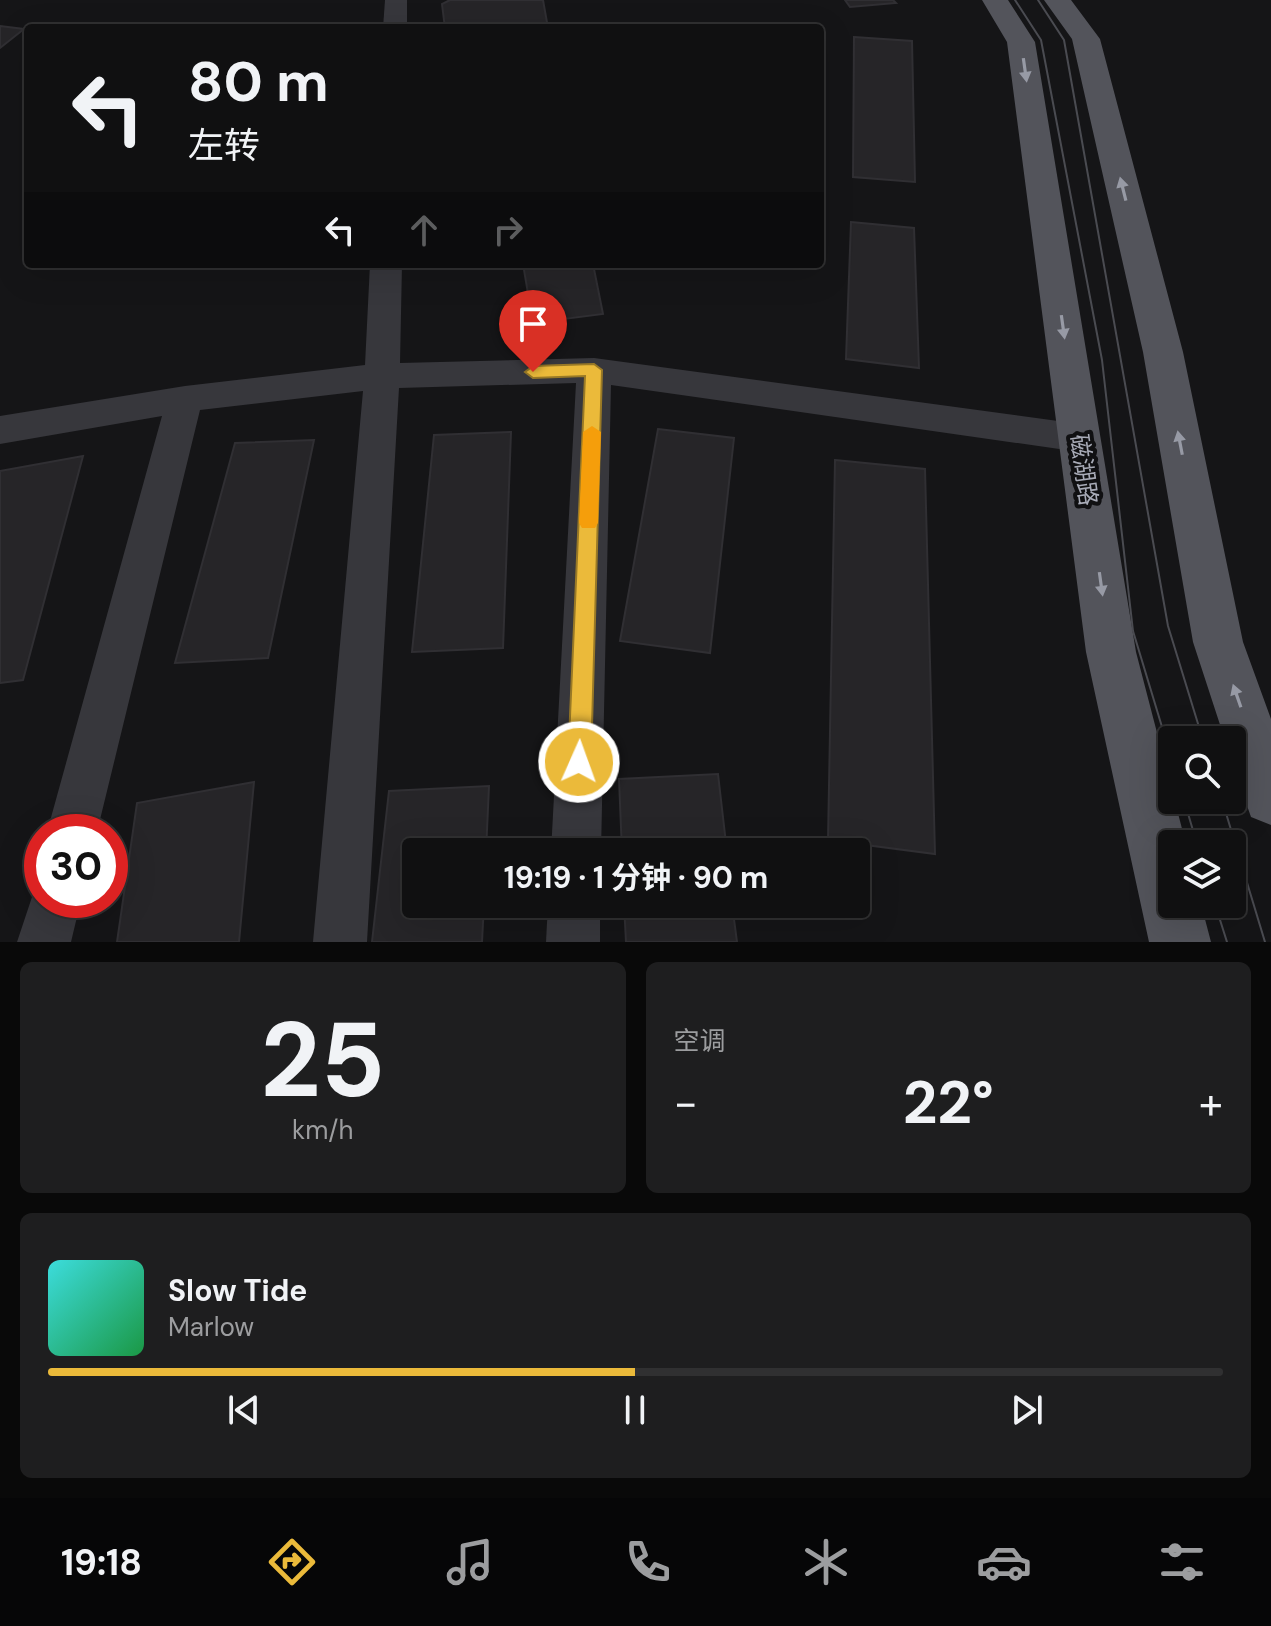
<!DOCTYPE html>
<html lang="zh">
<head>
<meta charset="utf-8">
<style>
  body { margin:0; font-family:"DM Sans","Noto Sans SC",sans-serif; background:#1e1e1f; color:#f1f3f6; height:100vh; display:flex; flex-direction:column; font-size:30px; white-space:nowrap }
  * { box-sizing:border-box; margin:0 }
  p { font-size:26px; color:#9c9d9f }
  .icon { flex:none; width:44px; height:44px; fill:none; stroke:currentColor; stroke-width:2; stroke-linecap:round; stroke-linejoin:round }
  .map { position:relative; height:942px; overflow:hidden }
  .side { display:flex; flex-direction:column; gap:20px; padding:20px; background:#090909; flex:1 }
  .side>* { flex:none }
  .hud { position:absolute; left:24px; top:24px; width:800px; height:244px; border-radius:8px; box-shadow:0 8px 32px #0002,0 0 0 2px #303031; background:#101011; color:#f1f3f6; overflow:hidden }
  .buttons { position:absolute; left:1158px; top:726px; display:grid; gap:16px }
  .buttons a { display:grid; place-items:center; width:88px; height:88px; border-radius:8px; background:#101011; box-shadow:0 8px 32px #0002,0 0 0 2px #303031; font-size:40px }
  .speed { position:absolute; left:24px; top:814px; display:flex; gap:16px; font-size:40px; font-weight:700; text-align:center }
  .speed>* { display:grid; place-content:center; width:104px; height:104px; border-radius:50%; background:#101011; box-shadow:0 8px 32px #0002,0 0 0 2px #303031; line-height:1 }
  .speed .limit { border:12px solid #d22; background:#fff; color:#111 }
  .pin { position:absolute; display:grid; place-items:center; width:68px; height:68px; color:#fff; margin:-82px -34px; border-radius:50% 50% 50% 0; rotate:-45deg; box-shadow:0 0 8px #0007 }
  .pin .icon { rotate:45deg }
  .me { position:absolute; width:88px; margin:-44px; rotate:2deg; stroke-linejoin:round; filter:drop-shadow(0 0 6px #0008) }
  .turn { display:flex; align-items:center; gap:28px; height:168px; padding:0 32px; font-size:36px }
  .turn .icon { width:104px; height:104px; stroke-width:2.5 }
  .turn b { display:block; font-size:56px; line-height:68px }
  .lanes { display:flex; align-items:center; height:76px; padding:0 32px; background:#0003; justify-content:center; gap:40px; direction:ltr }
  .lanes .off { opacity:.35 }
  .big { font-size:60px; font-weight:700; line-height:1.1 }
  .side .card { flex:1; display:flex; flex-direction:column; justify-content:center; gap:12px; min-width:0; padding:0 28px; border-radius:12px; background:#1e1e1f }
  .side .dial { align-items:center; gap:0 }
  .dial b { font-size:104px; line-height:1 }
  .song { display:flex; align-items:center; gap:24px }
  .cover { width:96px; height:96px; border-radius:12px; background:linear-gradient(135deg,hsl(180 70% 55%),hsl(140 70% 35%)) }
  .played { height:8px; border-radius:4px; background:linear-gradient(90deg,#ebba3a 50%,#303031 50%) }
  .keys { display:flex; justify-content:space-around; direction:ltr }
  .heat { display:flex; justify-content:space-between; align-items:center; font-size:44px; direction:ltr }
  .side .tiles { flex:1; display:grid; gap:20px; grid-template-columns:1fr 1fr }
  .card:last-child { grid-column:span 2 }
  .trip { position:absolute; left:402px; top:838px; width:468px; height:80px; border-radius:8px; background:#101011; box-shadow:0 8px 32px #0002,0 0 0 2px #303031; font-weight:700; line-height:80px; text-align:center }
  .dock { display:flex; height:128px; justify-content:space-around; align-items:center; background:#060607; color:#9c9d9f }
  .dock .icon { width:56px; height:56px }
  .dock .active { color:#ebba3a }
  .dock b { font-size:36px; color:#f1f3f6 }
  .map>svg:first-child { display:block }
  .building { fill:#262528; stroke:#302f33; stroke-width:2 }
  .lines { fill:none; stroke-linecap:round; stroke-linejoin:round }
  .minor { fill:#37373c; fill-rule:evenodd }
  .primary { fill:#53545b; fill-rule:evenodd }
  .tram { stroke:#4a4b51; stroke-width:2 }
  .oneway { fill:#979aa5 }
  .route { fill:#ebba3a; stroke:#997926; stroke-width:2 }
  .slow { fill:#f59e0b }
  .labels { text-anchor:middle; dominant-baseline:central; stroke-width:8; stroke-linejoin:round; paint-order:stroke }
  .street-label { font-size:24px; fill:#a8abb7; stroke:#101012 }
</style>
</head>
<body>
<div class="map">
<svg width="1271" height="942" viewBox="0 0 1271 942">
  <rect width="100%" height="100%" fill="#151517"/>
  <g class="building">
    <path d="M450 0H543L548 28H445L442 4Z"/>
    <path d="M845 0H893L896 3 850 7Z"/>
    <path d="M0 26 24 29 0 48Z"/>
    <path d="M854 37 912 41 915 182 853 177Z"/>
    <path d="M851 222 914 228 919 368 846 359Z"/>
    <path d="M523 264H593L603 314 533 323Z"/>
    <path d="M658 429 734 438 710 653 620 641Z"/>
    <path d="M511 432 503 648 412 652 434 435Z"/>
    <path d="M314 440 268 658 175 663 235 443Z"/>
    <path d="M83 456 23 680 0 683V471Z"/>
    <path d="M835 460 925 469 935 854 828 840Z"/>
    <path d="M718 774 727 852H622L619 779Z"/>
    <path d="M254 782 239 942H117L137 803Z"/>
    <path d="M489 786 486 852H416V904H484L482 942H372L389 791Z"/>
    <path d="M624 904H732L737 942H626Z"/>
  </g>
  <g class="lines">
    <g class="minor">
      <path d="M385 0H407V28H383Z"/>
      <path d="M370 264H402L400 363 594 358 1080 424 1093 428 1098 438 1093 448 1080 452 611 385 601 852H551L576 383 399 388 367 942H313L363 391 200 410 97 832H47L162 416 0 444V416L185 386 365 365Z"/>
      <path d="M42 880V900H81L71 942H17L37 882Z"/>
      <path d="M548 904H600V942H546Z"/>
    </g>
    <g class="primary">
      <path d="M982 0H1008L1035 42 1136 652 1186 844H1172V904H1201L1211 942H1149L1086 652 1007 42Z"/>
      <path d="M1044 0H1071L1100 39 1183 352 1243 642 1271 719V825L1251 817 1232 763V740H1225L1193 642 1143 352 1072 39Z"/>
    </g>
    <g class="tram">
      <path d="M1015 0 1041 40 1102 360 1133 631 1172 760"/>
      <path d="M1038 0 1064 40 1168 626 1203 740"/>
      <path d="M1184 800 1197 844"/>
      <path d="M1222 800 1265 942"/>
      <path d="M1215 904 1227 942"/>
    </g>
  </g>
  <defs><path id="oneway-solid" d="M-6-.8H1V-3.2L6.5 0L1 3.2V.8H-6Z" transform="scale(2)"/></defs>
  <g class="oneway">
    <use href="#oneway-solid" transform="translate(1025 70) rotate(82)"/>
    <use href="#oneway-solid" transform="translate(1123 189) rotate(-104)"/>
    <use href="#oneway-solid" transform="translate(1063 327) rotate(82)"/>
    <use href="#oneway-solid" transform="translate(1180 443) rotate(-101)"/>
    <use href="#oneway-solid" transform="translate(1101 584) rotate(82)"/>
    <use href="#oneway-solid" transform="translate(1237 696) rotate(-109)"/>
  </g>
  <path class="route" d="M594 364 602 370 591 762 587 769 579 773 571 769 568 762 585 376 533 378 525 372 533 366Z"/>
  <path class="slow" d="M592 426 601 432 598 523 595 528H582L579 523 583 432Z"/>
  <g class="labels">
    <g class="street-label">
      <text transform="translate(1084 470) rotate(82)">磁湖路</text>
    </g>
  </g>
</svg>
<div class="buttons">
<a><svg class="icon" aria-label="search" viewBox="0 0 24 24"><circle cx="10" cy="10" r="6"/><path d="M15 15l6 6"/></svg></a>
<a><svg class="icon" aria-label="layers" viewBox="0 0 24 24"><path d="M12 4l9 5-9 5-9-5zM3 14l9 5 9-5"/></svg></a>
</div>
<div class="speed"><div class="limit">30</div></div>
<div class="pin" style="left:533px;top:372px;background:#d93025"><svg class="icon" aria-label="arrive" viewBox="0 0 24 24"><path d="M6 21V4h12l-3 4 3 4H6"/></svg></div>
<svg class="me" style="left:579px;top:762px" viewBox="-20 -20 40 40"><circle r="17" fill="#ebba3a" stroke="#fff" stroke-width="3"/><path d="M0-11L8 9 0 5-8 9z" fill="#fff"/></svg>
<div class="trip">19:19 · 1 分钟 · 90 m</div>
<div class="hud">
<div class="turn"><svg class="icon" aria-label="left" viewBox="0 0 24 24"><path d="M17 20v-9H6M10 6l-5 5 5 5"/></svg><div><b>80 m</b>左转</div></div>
<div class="lanes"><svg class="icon" aria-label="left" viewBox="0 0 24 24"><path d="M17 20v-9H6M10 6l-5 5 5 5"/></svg><svg class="icon off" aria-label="ahead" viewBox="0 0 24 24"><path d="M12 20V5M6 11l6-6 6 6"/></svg><svg class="icon off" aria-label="right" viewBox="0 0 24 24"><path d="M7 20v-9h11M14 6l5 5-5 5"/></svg></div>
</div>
</div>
<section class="side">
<div class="tiles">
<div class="card dial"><b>25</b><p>km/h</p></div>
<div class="card"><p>空调</p>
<div class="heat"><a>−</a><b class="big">22°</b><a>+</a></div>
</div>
<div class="card">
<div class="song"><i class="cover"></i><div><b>Slow Tide</b><p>Marlow</p></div></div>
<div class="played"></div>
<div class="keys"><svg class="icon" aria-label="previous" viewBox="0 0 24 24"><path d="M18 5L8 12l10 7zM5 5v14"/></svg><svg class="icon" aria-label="pause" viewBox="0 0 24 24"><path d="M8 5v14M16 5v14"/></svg><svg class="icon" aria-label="next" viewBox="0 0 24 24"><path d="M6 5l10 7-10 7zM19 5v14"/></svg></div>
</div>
</div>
</section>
<nav class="dock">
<b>19:18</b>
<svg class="icon active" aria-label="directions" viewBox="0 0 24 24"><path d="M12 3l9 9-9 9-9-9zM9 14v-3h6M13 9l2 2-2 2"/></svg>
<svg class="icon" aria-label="music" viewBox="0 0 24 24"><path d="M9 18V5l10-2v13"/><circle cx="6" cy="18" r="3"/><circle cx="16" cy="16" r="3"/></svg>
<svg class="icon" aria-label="phone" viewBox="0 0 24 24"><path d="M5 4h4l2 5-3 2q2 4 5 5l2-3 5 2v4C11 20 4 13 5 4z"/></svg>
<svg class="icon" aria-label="climate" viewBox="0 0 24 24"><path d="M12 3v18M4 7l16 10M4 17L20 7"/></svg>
<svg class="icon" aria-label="car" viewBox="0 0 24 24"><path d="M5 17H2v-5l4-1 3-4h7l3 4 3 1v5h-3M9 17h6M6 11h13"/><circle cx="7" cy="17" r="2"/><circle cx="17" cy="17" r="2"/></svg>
<svg class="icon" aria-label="filters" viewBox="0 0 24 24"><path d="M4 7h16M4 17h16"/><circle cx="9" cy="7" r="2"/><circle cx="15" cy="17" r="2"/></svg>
</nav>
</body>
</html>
